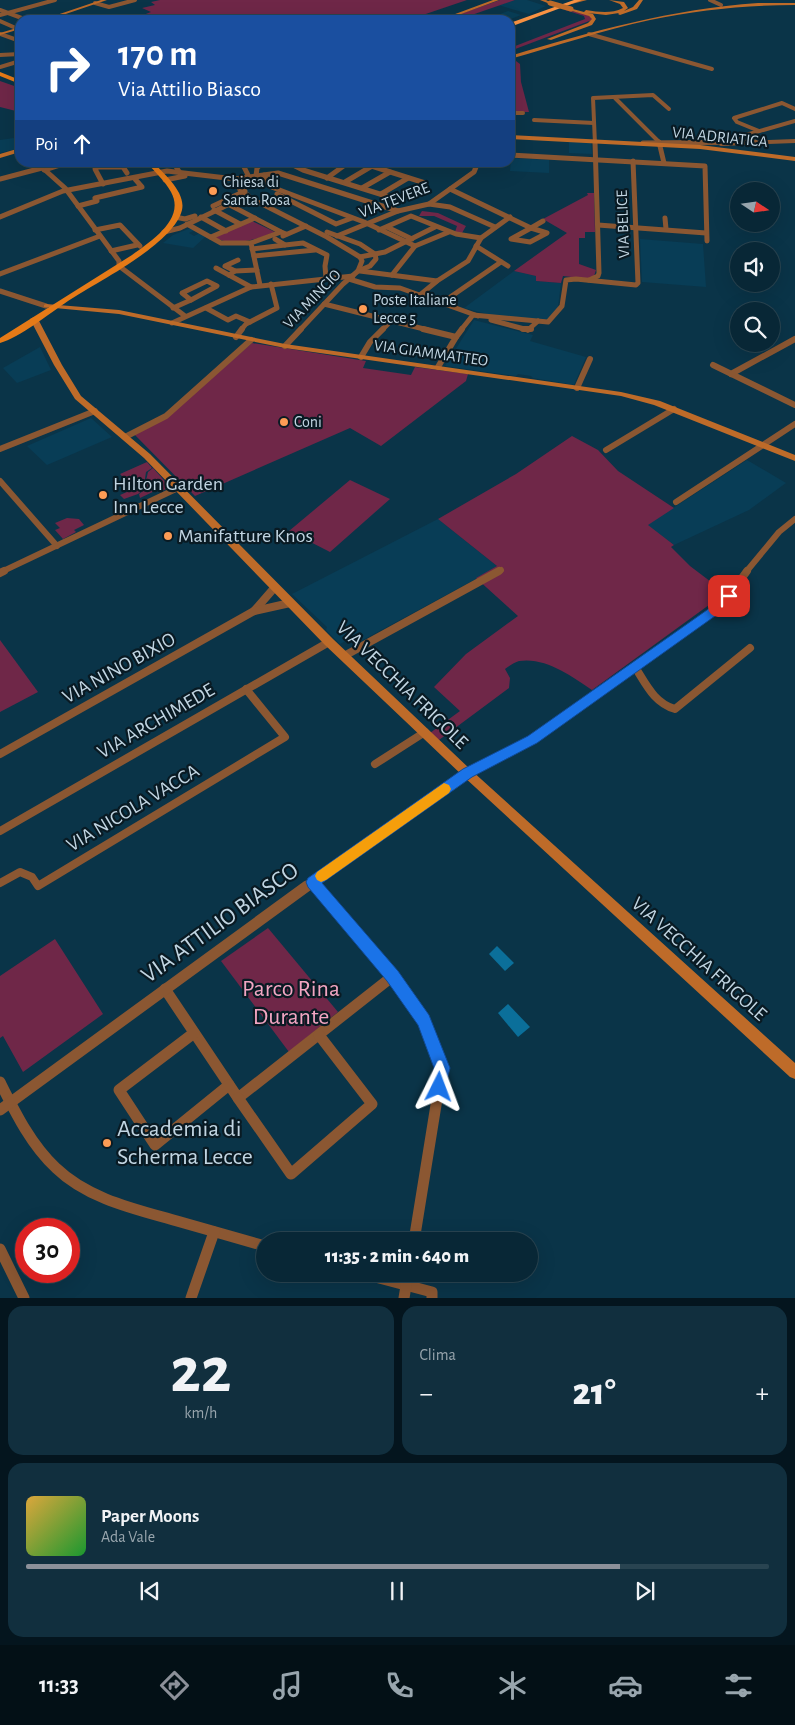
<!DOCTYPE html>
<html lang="it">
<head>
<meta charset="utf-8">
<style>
  body { margin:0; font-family:"Alegreya Sans",sans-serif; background:#112f3e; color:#f1f3f6; height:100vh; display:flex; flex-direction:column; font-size:19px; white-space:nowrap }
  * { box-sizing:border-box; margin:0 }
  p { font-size:16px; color:#98a5ad }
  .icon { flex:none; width:28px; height:28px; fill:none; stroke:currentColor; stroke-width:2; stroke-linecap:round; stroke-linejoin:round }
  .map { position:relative; height:1298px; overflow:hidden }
  .drawer { display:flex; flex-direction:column; gap:8px; padding:8px; background:#04151e; flex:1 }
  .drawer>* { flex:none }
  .banner { position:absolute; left:15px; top:15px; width:500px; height:152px; border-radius:15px; box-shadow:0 5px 20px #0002,0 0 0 1px #294451; background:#1a4fa0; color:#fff; overflow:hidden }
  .needle { width:32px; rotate:103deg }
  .controls { position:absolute; left:730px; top:182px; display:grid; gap:10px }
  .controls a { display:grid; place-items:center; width:50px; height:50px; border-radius:50%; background:#082736; box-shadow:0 5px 20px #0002,0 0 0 1px #294451; font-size:25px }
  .speed { position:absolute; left:15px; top:1218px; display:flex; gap:10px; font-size:25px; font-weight:700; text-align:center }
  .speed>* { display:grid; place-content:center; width:65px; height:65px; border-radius:50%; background:#082736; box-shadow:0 5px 20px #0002,0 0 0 1px #294451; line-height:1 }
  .speed .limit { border:8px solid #d22; background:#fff; color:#111 }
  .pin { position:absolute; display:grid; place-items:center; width:42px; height:42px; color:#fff; margin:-21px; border-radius:10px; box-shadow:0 2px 8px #0006 }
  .me { position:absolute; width:55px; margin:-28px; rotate:3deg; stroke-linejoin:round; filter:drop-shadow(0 0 4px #0008) }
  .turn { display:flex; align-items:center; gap:18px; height:105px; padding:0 20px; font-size:22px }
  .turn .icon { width:65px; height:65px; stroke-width:2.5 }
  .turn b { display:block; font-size:35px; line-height:42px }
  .then { display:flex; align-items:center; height:48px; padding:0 20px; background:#0003; gap:10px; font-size:19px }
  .big { font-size:38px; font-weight:800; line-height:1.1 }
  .drawer .widget { flex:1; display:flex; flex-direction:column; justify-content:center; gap:8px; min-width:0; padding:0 18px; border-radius:15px; background:#112f3e }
  .drawer .dial { align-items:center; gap:0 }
  .dial b { font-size:65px; line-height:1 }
  .song { display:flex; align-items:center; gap:15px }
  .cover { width:60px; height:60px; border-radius:8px; background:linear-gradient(135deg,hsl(40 70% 55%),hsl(130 70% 35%)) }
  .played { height:5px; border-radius:2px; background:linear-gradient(90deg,#8c9099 80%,#294451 80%) }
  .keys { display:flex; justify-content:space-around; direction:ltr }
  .heat { display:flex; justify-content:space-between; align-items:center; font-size:28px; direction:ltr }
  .drawer .tiles { flex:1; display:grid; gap:8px; grid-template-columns:1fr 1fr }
  .widget:last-child { grid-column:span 2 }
  .trip { position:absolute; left:256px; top:1232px; width:282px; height:50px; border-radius:25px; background:#082736; box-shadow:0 5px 20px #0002,0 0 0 1px #294451; font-weight:800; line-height:50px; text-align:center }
  .tab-bar { display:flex; height:80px; justify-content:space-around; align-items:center; background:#031016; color:#98a5ad }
  .tab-bar .icon { width:35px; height:35px }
  .tab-bar .on { color:#8c9099 }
  .tab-bar b { font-size:22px; color:#f1f3f6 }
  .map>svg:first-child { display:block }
  .built { fill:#083d56 }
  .green { fill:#6f2748 }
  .water { fill:#0b6f9a }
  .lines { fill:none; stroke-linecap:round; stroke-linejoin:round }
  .street-far4 { stroke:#8b5732; stroke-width:4 }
  .street-far3 { stroke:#8b5732; stroke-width:5 }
  .street-far2 { stroke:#8b5732; stroke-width:6 }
  .street-far1 { stroke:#8b5732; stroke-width:8 }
  .street { stroke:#8b5732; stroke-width:11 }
  .secondary { fill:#be6b29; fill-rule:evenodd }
  .primary { fill:#e57a17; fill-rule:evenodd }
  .highway { fill:#f89243; fill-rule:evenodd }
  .secondary-bridge { stroke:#be6b29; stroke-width:5 }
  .route { fill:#1a73e8; stroke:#114b97 }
  .slow { fill:#f59e0b }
  .poi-dot { fill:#fd9c55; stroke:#091a23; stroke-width:2 }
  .labels { text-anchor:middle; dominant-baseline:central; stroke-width:4.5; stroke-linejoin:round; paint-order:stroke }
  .far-street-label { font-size:16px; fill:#c1d5e2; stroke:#091a23 }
  .far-poi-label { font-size:16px; fill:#c1d5e2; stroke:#091a23; text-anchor:start }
  .poi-label { font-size:20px; fill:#c1d5e2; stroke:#091a23; text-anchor:start }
  .street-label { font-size:20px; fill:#c1d5e2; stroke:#091a23 }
  .near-street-label { font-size:24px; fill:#c1d5e2; stroke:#091a23 }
  .near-park-label { font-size:24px; fill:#f2a5c2; stroke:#091a23 }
  .near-poi-label { font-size:24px; fill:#c1d5e2; stroke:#091a23; text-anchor:start }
</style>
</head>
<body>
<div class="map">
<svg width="795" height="1298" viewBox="0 0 795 1298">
  <rect width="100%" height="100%" fill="#0a3448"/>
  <g class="built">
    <path d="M515 0H527L546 6 529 14 498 5Z"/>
    <path d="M508 11 521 15 508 20H457L475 13 489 18Z"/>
    <path d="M14 138 20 148 0 153V140Z"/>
    <path d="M569 141 591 142 592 154 569 153Z"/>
    <path d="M511 158 549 160V173L510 171Z"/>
    <path d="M191 228 195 230 189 233 194 236 200 233 206 236 193 248 163 243 173 235Z"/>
    <path d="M640 239 703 244 706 287 642 282Z"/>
    <path d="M514 271 537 276 536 281 561 283 558 307 547 320 491 315 464 308Z"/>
    <path d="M474 320 533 335 530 341 586 357 574 385 533 378 531 376 518 374 516 376 445 366Z"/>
    <path d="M40 347 51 370 17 383 3 368Z"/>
    <path d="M91 418 112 437 47 465 27 446Z"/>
    <path d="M747 460 786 483 749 510 674 545 647 525Z"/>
    <path d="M438 519 498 567 361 641 356 635 340 644 326 630 327 627 292 594Z"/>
  </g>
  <g class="green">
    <path d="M160 0H467L408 20H149L138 17 151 12 142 8 155 5 151 2Z"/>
    <path d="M500 0H515L457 20H443Z"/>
    <path d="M562 9 586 14 592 18V20L510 51V48L585 19 584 16Z"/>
    <path d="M516 61 520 64 521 82 529 112H510V65L516 63Z"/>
    <path d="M0 81 20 88V112L0 107Z"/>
    <path d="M587 193H594L595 232H585V238H579V264L596 270 594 276 588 279 563 276 561 283 536 281V276L514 271 567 233 543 219 588 195Z"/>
    <path d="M422 211 438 213 466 226 462 233 455 232 457 226 434 216H419Z"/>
    <path d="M252 221 275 232C256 240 232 247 213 237Z"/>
    <path d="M252 343 366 361 363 368 411 375 415 367 468 374 466 381 381 446 350 428 195 496 134 434 166 417Z"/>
    <path d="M572 436 598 450 618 471 674 508 648 525 674 545 671 547 690 566 723 591 709 605 592 690C571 676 546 657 519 661 515 662 509 666 505 669L510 678 509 688 439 740 430 733 460 711 434 687 466 654 518 616 476 578 497 566 438 519 516 474Z"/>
    <path d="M147 462 152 468 146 472 144 485 145 488 138 494 124 499 120 495 134 489 120 474Z"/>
    <path d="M153 468 170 487 162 491 159 489 140 498 139 494 147 488 145 485 148 472Z"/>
    <path d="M350 480 390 499 330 552 289 531Z"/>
    <path d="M67 518 79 519 84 525 74 530 76 532 63 539 55 530 60 528 55 523Z"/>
    <path d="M0 640 38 692 0 712Z"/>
    <path d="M268 928 338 1012 289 1052 221 961Z"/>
    <path d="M55 939 103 1014 23 1072 3 1036 0 1038V976Z"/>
  </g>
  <g class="water">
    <path d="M497 946 514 963 505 971 489 954Z"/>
    <path d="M508 1004 530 1027 518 1037 498 1013Z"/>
  </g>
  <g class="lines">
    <g class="street-far4">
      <path d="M710 0 721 5"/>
      <path d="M95 3 109 7 135 0"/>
      <path d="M0 10 27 20"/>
      <path d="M0 15 55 0"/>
      <path d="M0 21 18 29"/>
      <path d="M0 34 20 41"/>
      <path d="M589 34 712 69"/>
      <path d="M0 55 20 54"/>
      <path d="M0 67 20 61"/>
      <path d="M615 98 661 144"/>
      <path d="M510 113H523"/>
      <path d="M534 120 594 123"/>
      <path d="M759 131 737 122 734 118 782 103 795 109"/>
      <path d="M728 140 795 121"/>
      <path d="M643 143 695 144"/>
      <path d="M595 144 593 98 653 95 669 109"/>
      <path d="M721 144 795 141"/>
    </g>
    <g class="street-far3">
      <path d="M659 142 664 163"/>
      <path d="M643 143 755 142"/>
      <path d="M510 155 705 166 707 241"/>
      <path d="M36 162 65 188 119 261V266L185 316"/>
      <path d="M173 162 180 173"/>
      <path d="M222 162 243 165 249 177"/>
      <path d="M350 162 362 163 425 183"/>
      <path d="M293 165 303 170 399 200 425 183"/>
      <path d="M44 170 69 162"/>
      <path d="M264 175 269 186 364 222 415 246 392 275"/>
      <path d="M256 176 257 168 263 162"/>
      <path d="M327 178 349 162"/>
      <path d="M0 179 42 168"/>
      <path d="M235 179 241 192 246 196 327 237 360 257 362 261 358 271 343 284 300 330"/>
      <path d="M165 180 185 176"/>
      <path d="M345 182 372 166"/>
      <path d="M103 184 95 169 98 167H123L127 173"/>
      <path d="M362 188 390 172"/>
      <path d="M450 189 531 228"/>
      <path d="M277 194 336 224 352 218"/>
      <path d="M381 194 408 178"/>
      <path d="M228 204 281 232"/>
      <path d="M429 204 450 207 495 227"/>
      <path d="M78 206 97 201 95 198 142 187 135 179"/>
      <path d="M213 206 245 191"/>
      <path d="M214 210 240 224"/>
      <path d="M0 217 63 191 167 171 235 179 278 173 398 211"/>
      <path d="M175 217 185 219 195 216"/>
      <path d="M201 217 226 231"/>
      <path d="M665 218 666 229"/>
      <path d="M187 224 221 243H251"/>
      <path d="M598 225 706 233"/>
      <path d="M387 227 412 239"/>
      <path d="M531 228 547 233 530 242 511 239Z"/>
      <path d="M531 228 543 221"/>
      <path d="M95 230 120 225 140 246"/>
      <path d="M379 230 411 216 456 234 481 238"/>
      <path d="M164 232 180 228 248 195"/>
      <path d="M327 232 360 244 375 254 376 259 370 266 358 271"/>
      <path d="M283 236 306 226"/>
      <path d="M337 236 398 211 429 204 474 172 478 162"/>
      <path d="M211 237 255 218"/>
      <path d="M275 239 285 245 303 243 327 255 325 266 326 278"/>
      <path d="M415 246 449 232"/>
      <path d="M476 246 508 266"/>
      <path d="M252 249 285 245"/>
      <path d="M111 251 137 245"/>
      <path d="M254 256 315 250"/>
      <path d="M360 257 385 252 435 227"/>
      <path d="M216 268 251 287"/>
      <path d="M235 271 225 266 238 260"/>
      <path d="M360 271 437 281 468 261 481 238 510 217"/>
      <path d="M0 274 100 236"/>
      <path d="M229 275 235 271 257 270"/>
      <path d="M349 279 375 287 400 288 478 316"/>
      <path d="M589 280 598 276 599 273 595 142"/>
      <path d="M207 281 217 286 191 300 182 293Z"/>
      <path d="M260 285 251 243 281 232 286 234"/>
      <path d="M0 291 46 306"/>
      <path d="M420 295 437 281"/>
      <path d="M443 302 501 262"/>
      <path d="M324 304 428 330"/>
      <path d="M173 308 191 300"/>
      <path d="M206 308 228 320 236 316 250 322"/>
      <path d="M473 315 548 322 562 306 566 280 576 279 636 285 638 283 633 161"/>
      <path d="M491 320 528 330"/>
      <path d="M172 323 251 287 353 276"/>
      <path d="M241 330 246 324 277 308 271 284"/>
      <path d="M382 330 391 321"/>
      <path d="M461 330 473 315"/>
      <path d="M528 330 538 321"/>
    </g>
    <g class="street-far2">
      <path d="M423 329 456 337 438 367"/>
      <path d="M523 329H531"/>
      <path d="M236 337 242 329"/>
      <path d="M456 337 462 329"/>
      <path d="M285 346 301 329"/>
      <path d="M361 357 370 342 383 329"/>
      <path d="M713 365 795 405"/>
      <path d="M731 374 795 339"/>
      <path d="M577 388 590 359"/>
      <path d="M125 437 166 416 251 340"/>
      <path d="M0 449 95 411"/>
      <path d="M606 450 674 409"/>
      <path d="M0 481 57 546"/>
      <path d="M676 502 795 424"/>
      <path d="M1 572 178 488"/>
      <path d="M497 572 501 570"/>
      <path d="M746 572 779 532 795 519"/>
    </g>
    <g class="street-far1">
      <path d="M0 573 4 571"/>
      <path d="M254 611 275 587"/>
      <path d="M344 656 499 571"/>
      <path d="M635 667C646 684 654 703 675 709L750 648"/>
      <path d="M0 754 254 611 290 603"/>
      <path d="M375 764 425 732"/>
      <path d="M0 831 329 642"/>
      <path d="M313 882 318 888"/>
      <path d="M0 883 20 872 32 877 38 886 285 737 246 689"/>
      <path d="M305 888 467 773 533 740 711 613 729 596 747 571"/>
    </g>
    <g class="street">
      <path d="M317 886 393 976 423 1020 442 1068 414 1241"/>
      <path d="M165 989 238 1098 393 976"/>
      <path d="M194 1033 119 1090 155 1145 229 1085"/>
      <path d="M0 1082C15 1112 31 1145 56 1168 88 1199 135 1209 177 1221 206 1229 236 1238 265 1246"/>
      <path d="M238 1098 291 1174 372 1104 319 1035"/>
      <path d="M0 1110 307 886"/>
      <path d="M0 1249 24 1298"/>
      <path d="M364 1274 432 1292V1298"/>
      <path d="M191 1298 214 1232"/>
      <path d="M404 1298 408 1274"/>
    </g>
    <g class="secondary">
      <path d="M101 0H107L48 20H42Z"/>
      <path d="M493 0H499L445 20H439Z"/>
      <path d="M540 0H546L552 3 550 4Z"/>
      <path d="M580 0H587L568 5 566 4Z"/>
      <path d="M609 0 624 2 628 8 624 11 633 7 639 0H643L637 9 620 15 618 14 619 13 606 15 588 13 593 14 596 19 592 25 551 40 547 39 588 23 592 19 589 16 569 10V8L584 12 586 10C599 12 611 14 623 8L620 4Z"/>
      <path d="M758 3H795V5C746 5 698 10 650 20 603 30 557 46 510 59V56C593 31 672 9 758 3Z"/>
      <path d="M20 27V29L0 35V33Z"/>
      <path d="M510 135 700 145 795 157V161L700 149 510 139Z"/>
      <path d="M20 148V152L0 158V154Z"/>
      <path d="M46 304 119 310 285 344 621 392 660 401 795 455V461L654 405 621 396 285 348 119 314 44 307V305Z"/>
      <path d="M34 317 38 319 62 365 81 396 150 454 333 639 471 770 795 1063V1079L790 1077 463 776 325 645 144 458 75 399 54 365 30 319Z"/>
    </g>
    <g class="primary">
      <path d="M0 72 20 80V84L0 76Z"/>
      <path d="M146 162H153C164 174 186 192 182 210 174 244 97 282 68 301 50 313 19 338 0 343V338L132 255C151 241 186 219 171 192 165 181 155 172 146 162Z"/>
    </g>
    <path class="highway" d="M574 0H582L510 27V23Z"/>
    <path class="secondary-bridge" d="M550 3 571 9"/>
  </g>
  <path class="route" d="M729 592 735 596 733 599 715 616 537 743 472 777 322 883 398 971 429 1015 450 1068 444 1093 439 1095 433 1093 431 1087 434 1068 418 1025 387 981 308 887 306 882 308 878 463 769 528 736 707 610 725 593Z"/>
  <path class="slow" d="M444 783 449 785 451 789 449 793 326 880 321 882 317 880 315 876 317 872Z"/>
  <g class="poi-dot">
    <circle cx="213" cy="191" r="5"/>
    <circle cx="363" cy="309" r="5"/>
    <circle cx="284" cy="422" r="5"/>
    <circle cx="103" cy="495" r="5"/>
    <circle cx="168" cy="536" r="5"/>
    <circle cx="107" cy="1143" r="5"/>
  </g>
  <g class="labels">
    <g class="far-street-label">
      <text transform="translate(720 137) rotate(6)">VIA ADRIATICA</text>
      <text transform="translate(394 200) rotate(-21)">VIA TEVERE</text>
      <text transform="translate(623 224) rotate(-92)">VIA BELICE</text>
      <text transform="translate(312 299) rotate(-46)">VIA MINCIO</text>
      <text transform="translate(431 353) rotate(8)">VIA GIAMMATTEO</text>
    </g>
    <g class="far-poi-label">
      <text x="223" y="182">Chiesa di<tspan x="223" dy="18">Santa Rosa</tspan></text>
      <text x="373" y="300">Poste Italiane<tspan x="373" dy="18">Lecce 5</tspan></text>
      <text x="294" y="422">Coni</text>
    </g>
    <g class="poi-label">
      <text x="113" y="484">Hilton Garden<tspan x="113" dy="23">Inn Lecce</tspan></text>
      <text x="178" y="536">Manifatture Knos</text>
    </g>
    <g class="street-label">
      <text transform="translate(119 668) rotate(-29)">VIA NINO BIXIO</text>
      <text transform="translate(402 685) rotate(44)">VIA VECCHIA FRIGOLE</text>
      <text transform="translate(156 721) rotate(-30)">VIA ARCHIMEDE</text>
      <text transform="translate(133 808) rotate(-31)">VIA NICOLA VACCA</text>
      <text transform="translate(699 959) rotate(42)">VIA VECCHIA FRIGOLE</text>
    </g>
    <g class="near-street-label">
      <text transform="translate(220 923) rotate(-36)">VIA ATTILIO BIASCO</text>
    </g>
    <g class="near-park-label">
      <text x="291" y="989">Parco Rina<tspan x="291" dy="28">Durante</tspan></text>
    </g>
    <g class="near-poi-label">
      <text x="117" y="1129">Accademia di<tspan x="117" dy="28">Scherma Lecce</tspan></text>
    </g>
  </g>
</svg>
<div class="controls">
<a><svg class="needle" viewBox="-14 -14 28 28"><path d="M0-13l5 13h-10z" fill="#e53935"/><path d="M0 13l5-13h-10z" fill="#98a5ad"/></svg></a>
<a><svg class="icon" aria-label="sound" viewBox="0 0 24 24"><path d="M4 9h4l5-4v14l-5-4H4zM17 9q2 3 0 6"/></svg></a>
<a><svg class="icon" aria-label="search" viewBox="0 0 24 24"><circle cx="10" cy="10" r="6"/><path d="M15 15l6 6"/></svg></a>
</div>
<div class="speed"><div class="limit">30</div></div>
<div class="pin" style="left:729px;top:596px;background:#d93025"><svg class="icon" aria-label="arrive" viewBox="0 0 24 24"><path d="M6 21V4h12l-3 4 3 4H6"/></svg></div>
<svg class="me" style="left:439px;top:1087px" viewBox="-20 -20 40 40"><path d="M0-17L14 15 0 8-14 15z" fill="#1a73e8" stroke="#fff" stroke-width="4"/></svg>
<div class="trip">11:35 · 2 min · 640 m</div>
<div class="banner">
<div class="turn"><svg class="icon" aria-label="right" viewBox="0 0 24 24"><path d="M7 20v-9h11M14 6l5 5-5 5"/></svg><div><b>170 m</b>Via Attilio Biasco</div></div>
<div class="then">Poi<svg class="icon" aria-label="ahead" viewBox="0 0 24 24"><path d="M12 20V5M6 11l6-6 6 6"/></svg></div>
</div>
</div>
<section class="drawer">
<div class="tiles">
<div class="widget dial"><b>22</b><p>km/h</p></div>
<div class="widget"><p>Clima</p>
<div class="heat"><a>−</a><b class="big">21°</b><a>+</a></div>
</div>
<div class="widget">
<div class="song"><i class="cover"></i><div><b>Paper Moons</b><p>Ada Vale</p></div></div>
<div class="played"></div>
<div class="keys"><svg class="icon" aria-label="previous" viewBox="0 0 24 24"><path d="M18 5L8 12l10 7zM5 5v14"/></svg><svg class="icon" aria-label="pause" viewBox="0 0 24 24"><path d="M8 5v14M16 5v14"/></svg><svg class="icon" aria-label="next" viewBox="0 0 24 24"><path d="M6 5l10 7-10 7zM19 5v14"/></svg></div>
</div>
</div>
</section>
<nav class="tab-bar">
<b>11:33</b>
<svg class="icon on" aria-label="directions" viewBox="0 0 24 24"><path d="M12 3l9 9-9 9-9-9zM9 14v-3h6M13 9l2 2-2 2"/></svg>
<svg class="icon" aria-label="music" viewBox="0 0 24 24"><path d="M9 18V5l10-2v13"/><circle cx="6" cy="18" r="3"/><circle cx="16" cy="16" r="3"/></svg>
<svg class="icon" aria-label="phone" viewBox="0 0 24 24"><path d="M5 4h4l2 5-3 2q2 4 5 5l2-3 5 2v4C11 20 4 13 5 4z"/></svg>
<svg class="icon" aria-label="climate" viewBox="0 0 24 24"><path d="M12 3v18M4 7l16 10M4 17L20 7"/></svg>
<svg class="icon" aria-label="car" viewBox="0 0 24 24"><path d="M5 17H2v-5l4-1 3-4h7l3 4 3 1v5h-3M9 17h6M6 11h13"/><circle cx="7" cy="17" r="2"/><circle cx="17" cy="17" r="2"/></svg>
<svg class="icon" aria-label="filters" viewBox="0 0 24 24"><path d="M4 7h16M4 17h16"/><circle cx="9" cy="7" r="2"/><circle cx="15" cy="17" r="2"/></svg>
</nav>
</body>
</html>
